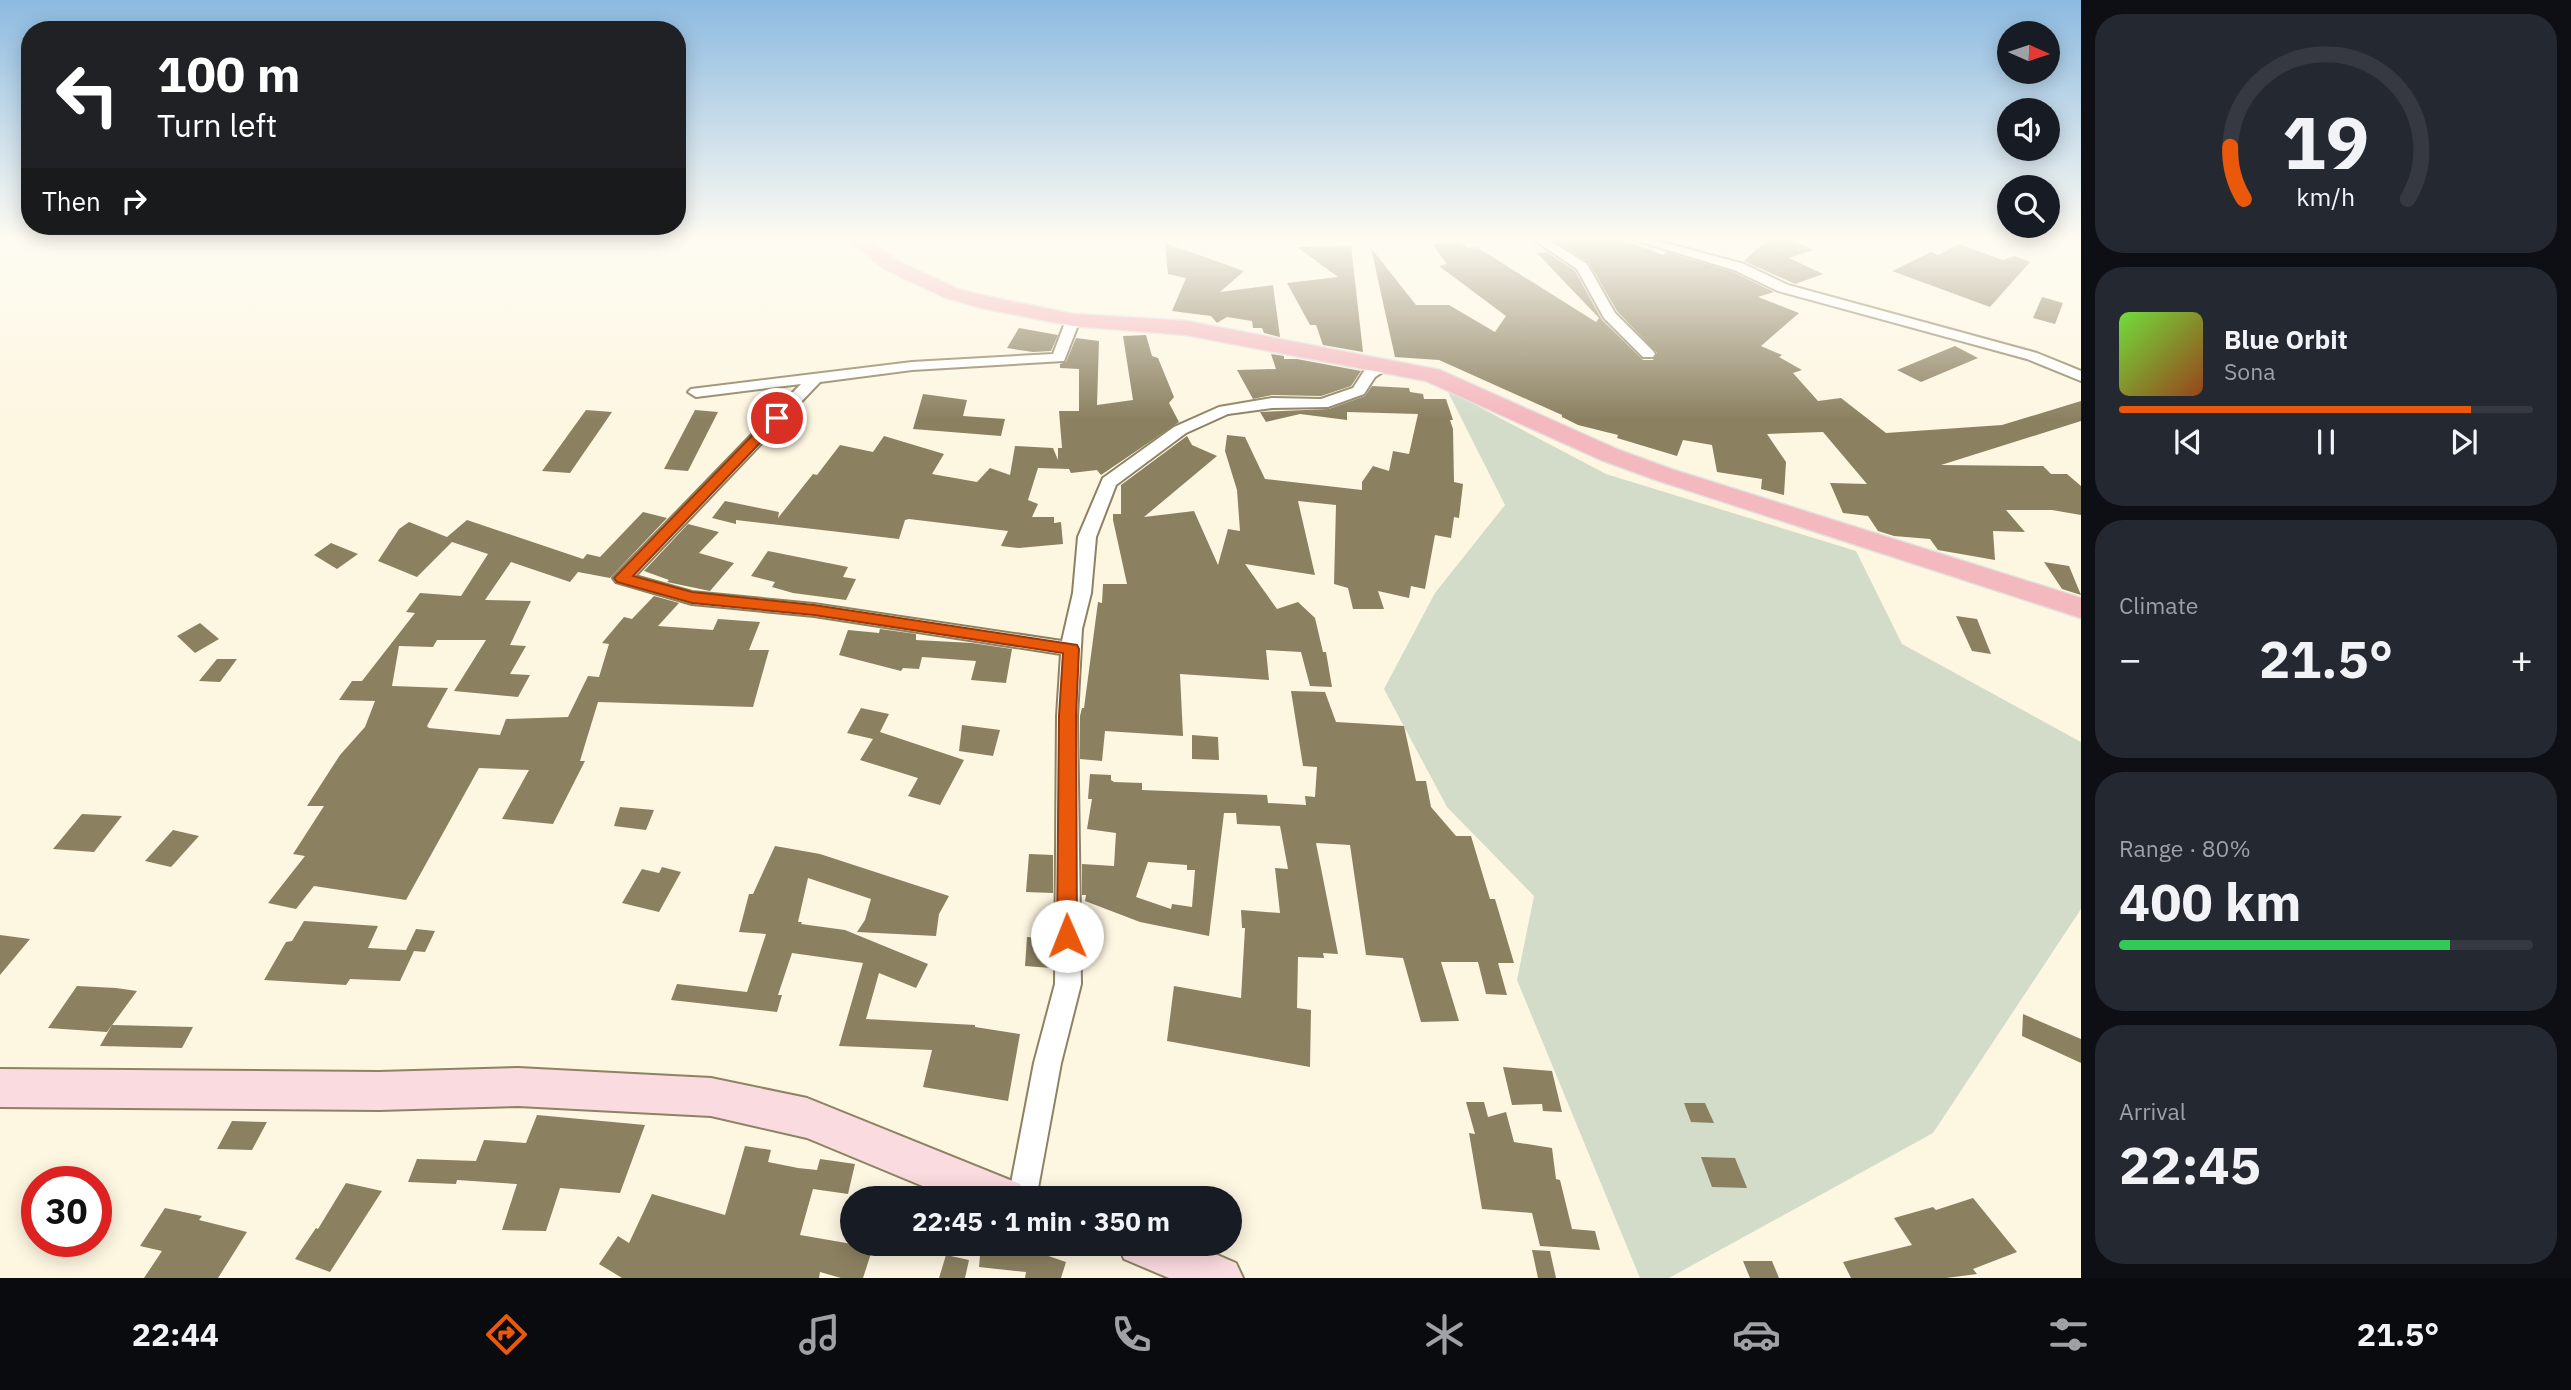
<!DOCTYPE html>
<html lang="en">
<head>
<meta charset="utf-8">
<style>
  body { margin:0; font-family:"IBM Plex Sans",sans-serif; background:#242831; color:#f1f3f6; height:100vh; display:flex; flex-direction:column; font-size:26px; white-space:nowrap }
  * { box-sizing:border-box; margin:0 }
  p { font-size:23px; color:#9ea1a6 }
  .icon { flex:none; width:38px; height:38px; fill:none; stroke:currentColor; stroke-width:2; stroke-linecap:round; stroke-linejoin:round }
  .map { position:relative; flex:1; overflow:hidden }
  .panel { display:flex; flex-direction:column; gap:14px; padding:14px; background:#0d0f14; width:490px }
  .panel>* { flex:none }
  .banner { position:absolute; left:21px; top:21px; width:665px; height:214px; border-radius:28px; box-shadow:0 4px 18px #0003; background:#202124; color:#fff; overflow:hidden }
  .needle { width:46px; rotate:93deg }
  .buttons { position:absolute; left:1997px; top:21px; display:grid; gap:14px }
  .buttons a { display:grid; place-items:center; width:63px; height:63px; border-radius:50%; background:#171b24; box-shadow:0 4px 18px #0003; font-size:35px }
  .speed { position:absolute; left:21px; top:1166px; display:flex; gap:14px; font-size:35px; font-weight:700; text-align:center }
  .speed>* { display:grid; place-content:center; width:91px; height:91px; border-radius:50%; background:#171b24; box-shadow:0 4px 18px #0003; line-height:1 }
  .speed .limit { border:10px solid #d22; background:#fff; color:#111 }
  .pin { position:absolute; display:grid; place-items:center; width:60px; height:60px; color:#fff; margin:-30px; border:4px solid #fff; border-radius:50%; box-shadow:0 2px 7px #0007 }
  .me { position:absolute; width:77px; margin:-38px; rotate:359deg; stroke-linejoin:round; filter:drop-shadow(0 0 5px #0008) }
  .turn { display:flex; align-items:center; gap:24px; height:147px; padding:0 21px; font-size:32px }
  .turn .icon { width:91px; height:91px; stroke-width:2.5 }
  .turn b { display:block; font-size:49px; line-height:60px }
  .then { display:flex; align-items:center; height:66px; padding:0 21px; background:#0003; gap:14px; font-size:26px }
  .big { font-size:52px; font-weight:700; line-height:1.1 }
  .panel .tile { flex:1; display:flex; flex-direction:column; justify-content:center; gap:10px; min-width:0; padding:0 24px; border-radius:28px; background:#242831 }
  .panel .dial { align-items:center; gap:0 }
  .dial svg { height:182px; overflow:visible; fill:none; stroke:#363941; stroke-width:7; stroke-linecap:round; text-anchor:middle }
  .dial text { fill:#f1f3f6; stroke:none }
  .song { display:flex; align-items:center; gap:21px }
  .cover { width:84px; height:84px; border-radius:10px; background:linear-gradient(135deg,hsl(100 70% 55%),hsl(20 70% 35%)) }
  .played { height:7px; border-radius:4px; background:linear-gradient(90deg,#ea580c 85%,#363941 85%) }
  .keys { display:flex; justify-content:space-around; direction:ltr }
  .heat { display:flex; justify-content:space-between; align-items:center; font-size:38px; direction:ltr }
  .charge { height:10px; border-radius:5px; background:linear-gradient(90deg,#34c759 80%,#363941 0) }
  .trip { position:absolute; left:840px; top:1186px; width:402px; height:70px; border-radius:35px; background:#171b24; box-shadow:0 4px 18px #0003; font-weight:700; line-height:70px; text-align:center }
  .dock { display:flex; height:112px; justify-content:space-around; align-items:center; background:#090b0e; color:#9ea1a6 }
  .dock .icon { width:49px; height:49px }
  .dock .selected { color:#ea580c }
  .dock b { font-size:32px; color:#f1f3f6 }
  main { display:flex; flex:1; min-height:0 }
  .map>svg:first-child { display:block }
  .green { fill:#d2dcc9 }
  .building { fill:#8b8060; fill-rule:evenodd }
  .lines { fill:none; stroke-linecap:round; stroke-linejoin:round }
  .minor-casing { stroke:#8d8262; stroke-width:4 }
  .secondary-casing { stroke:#8d8262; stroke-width:4 }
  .primary-casing { stroke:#e1e0de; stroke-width:3 }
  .minor { fill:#fff; fill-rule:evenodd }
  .secondary { fill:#fadbdf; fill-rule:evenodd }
  .primary { fill:#f4b8bf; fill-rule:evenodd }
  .route { fill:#ea580c; stroke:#983908; stroke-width:2 }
</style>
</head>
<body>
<main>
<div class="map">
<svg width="2081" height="1278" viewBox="0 0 2081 1278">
  <rect width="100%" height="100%" fill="#fdf6e1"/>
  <path class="green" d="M1447 390 1606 474 1856 551 1902 644 2081 742V909L1933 1133 1669 1278H1640L1517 980 1534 896 1447 807 1384 689 1435 593 1505 505Z"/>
  <g class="building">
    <path d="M1458 240 1468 248 1476 247 1491 256 1596 322 1599 318 1537 253 1547 252 1575 271 1602 320 1643 360H1653L1657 353 1617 311 1589 263 1554 240H1624L1663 255 1666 252 1733 272 1774 292 1758 297 1799 313 1761 346 1782 355 1779 357 1802 370 1793 373 1818 401 1841 398 1886 433 2002 425 2081 401V421L1941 465 2043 466 2051 474H2067L2081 486V515L2052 510H2006L2025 532 1993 531 1995 560 1938 550 1930 539 1894 536 1878 531 1868 516 1843 513 1830 483 1867 484 1823 432 1767 434 1786 462 1784 495 1761 489 1762 479 1717 472 1712 445 1683 440 1677 456 1617 438 1618 435 1578 425 1562 417V415L1439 360 1395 357 1371 248 1416 305H1449L1495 332 1506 316 1439 266 1447 264 1432 244Z"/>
    <path d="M1767 240H1793L1813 250 1789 258 1823 274 1795 284 1744 261Z"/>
    <path d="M1165 243 1244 271 1220 292 1273 285 1280 337 1264 333 1262 328H1253L1252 321 1227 317 1217 323 1211 316 1172 311 1186 278 1168 274Z"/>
    <path d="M1959 244 2003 260 2015 256 2030 262 1990 307 1892 271 1931 252 1938 255Z"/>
    <path d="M1351 245 1356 290 1363 352 1323 345 1316 325H1310L1287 283 1338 277 1297 247Z"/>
    <path d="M2042 297 2063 303 2055 324 2033 318Z"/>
    <path d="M1019 328 1058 335 1051 351 1033 352 1007 348Z"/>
    <path d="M1146 335 1152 356 1158 358 1174 397 1169 403 1179 422 1101 475 1097 470 1071 473 1069 469 1038 468 1028 500 1038 504 1032 517H1054V523L1061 522 1063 544 1019 548 1001 546 1008 531 909 519 905 520 899 539 736 520V524L712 518 725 501 779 512 778 518 813 474 817 475 840 445 873 452 884 436 944 454 932 474 977 482 990 468 1010 475 1015 446 1053 448 1058 460V448H1062L1059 411H1079V369L1060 368V364L1066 362 1076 338 1099 341 1097 405 1133 400 1123 336Z"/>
    <path d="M1955 346 1978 358 1921 382 1897 370Z"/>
    <path d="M1271 354 1284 356V359H1297L1361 371 1351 386 1321 396 1272 395 1253 399 1237 370 1276 369Z"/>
    <path d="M1372 386 1409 388 1410 392 1423 394 1424 399H1446L1453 420H1450L1453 429 1454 482 1463 484 1459 518 1454 517 1451 538 1435 535 1425 589 1411 586 1409 598 1378 591 1384 609H1353L1348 588 1334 584 1336 505 1298 501 1315 575 1245 564 1277 609 1298 602 1315 618 1323 652H1326L1332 687 1310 686 1301 652 1266 650 1269 680 1180 674 1183 736 1105 731 1102 761 1080 759V716L1082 708H1084L1098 602 1102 603 1103 584H1127L1113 520V514H1121V485L1187 436 1192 445 1217 456 1144 517 1194 511 1218 565 1228 529 1240 531 1237 490 1225 451 1227 435 1245 437 1265 479 1362 490V482L1373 466 1389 471 1393 451 1409 454 1418 414 1347 412V420L1300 414 1266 422 1260 412 1329 409 1365 396Z"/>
    <path d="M923 394 967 400 963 416 1005 419 1001 436 913 429Z"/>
    <path d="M586 410 612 412 570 473 542 471Z"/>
    <path d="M695 410 718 412 688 471 664 469Z"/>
    <path d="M643 512 667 518 610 578 578 572 570 582 511 562 485 600 531 601 510 645 526 646 510 674 530 675 518 697 454 691 486 640H437L433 647 399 646 392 686 448 688 427 726 429 728 500 735 506 719 568 717 588 676 599 677 609 644 602 643 624 617 632 619 654 596 679 603 658 626 713 630 718 619 760 622 749 650H769L753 707 598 702 580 761H585L553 824 502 819 529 770 479 768 406 900 314 886 296 909 268 903 305 856 293 854 324 806H307L340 755 365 727 375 701 339 700 352 681H362L415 613 406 612 420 593 461 596 488 554 452 542 417 577 378 561 399 529 409 522 447 537 467 520 583 559 587 554 600 557Z"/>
    <path d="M688 524 719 532 699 553 734 563 710 591 667 582 669 580 644 571Z"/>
    <path d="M331 543 358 554 337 569 314 555Z"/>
    <path d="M768 551 848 567 843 577 856 579 846 600 793 593 772 587 775 582 751 576Z"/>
    <path d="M2044 562 2069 566 2081 595 2062 589Z"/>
    <path d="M1956 616 1977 619 1991 654 1972 651Z"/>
    <path d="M200 623 219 639 195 653 177 636Z"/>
    <path d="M880 629 916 634V640L972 643 1012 649 1006 683 971 680 976 661 922 657 919 669 903 668 901 671 839 655 848 630 879 633Z"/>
    <path d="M217 659H237L220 682 199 681Z"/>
    <path d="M1291 691 1325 692 1336 722 1404 726 1416 781H1426L1431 807 1456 836H1471L1490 899H1495L1514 963H1498L1507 995 1486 994 1478 962H1441L1459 1021 1421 1022 1403 958 1366 955 1350 845 1316 843 1338 954 1323 953 1324 958 1298 957 1297 1008 1311 1010 1310 1067 1167 1041 1174 986 1241 998 1245 928H1242L1241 910 1280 913 1275 868 1288 869 1280 826 1237 824 1236 813H1224L1209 936 1140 922 1085 901 1086 895H1082V864L1114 866 1116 833 1087 829 1092 799H1088L1090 774 1111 775V780L1114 782 1142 783V790L1267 795 1268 803 1306 805 1305 796 1315 797 1317 767 1303 766ZM1148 862 1187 865V870H1195L1192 907 1172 904 1171 909 1136 897Z"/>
    <path d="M861 708 889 714 880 732 964 760 940 805 908 796 918 778 860 760 873 739 847 733Z"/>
    <path d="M962 725 1000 730 993 756 959 751Z"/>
    <path d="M1192 735 1218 737 1219 760 1192 759Z"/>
    <path d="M620 807 654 810 646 830 614 826Z"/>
    <path d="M82 814 122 816 94 852 53 849Z"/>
    <path d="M173 830 199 836 171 867 145 861Z"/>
    <path d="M775 846 820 854 949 896 939 914 936 936 857 932 865 920 871 899 808 878 798 922H802L801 924 845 930 928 964 916 988 879 973 866 1019 975 1025V1027L1020 1034 1008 1101 923 1087 932 1050 839 1046 863 963 792 953 778 995H782L777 1012 671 1000 677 984 747 992 766 934 739 932 749 894H753Z"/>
    <path d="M1029 854 1053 855V893L1026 892Z"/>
    <path d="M662 867 681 872 659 912 622 903 642 869 659 873Z"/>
    <path d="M304 921 378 926 368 948 406 950 416 929 435 931 425 952 414 951 400 981 350 979 346 985 264 980 286 942 292 941Z"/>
    <path d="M0 935 30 939 0 975Z"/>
    <path d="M1027 937 1053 939 1051 968 1025 966Z"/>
    <path d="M77 986 116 988 137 991 107 1032 48 1028Z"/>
    <path d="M2023 1014 2081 1039V1063L2022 1036Z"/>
    <path d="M112 1025 193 1027 182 1048 100 1046Z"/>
    <path d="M1503 1067 1552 1071 1562 1112 1543 1111 1542 1104 1512 1105Z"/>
    <path d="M1466 1102H1484L1488 1117 1506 1112 1514 1142 1552 1148 1556 1179 1560 1180 1572 1229 1595 1231 1600 1250 1540 1246 1532 1213 1482 1209 1469 1133 1475 1134Z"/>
    <path d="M1684 1103H1705L1714 1123 1691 1122Z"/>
    <path d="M537 1115 645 1125 620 1193 560 1188 546 1231 502 1230 517 1184 457 1180 456 1184 408 1182 417 1159 476 1161 484 1140 526 1143Z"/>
    <path d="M232 1121 267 1122 252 1150 217 1149Z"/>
    <path d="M745 1146 771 1150 768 1162 798 1168 817 1170 820 1159 855 1164 848 1194 813 1189 800 1235 852 1244H874L863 1278H841L820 1272 819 1278H622L599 1264 618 1236 629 1243 652 1194 725 1215Z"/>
    <path d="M1701 1157 1735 1158 1747 1188 1712 1187Z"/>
    <path d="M346 1183 382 1191 330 1272 295 1259 316 1228 318 1229Z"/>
    <path d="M1973 1198 2017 1252 1973 1269 1977 1274 1946 1278H1851L1843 1262 1912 1245 1894 1218 1933 1207 1936 1210Z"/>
    <path d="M165 1208 202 1216 199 1220 247 1232 218 1278H144L162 1251 140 1246Z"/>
    <path d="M981 1244H1026L1025 1248 1066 1262 1061 1278H1025L1026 1272 979 1267Z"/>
    <path d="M1532 1250 1550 1251 1556 1278H1538Z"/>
    <path d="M946 1255 969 1260 965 1278H939Z"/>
    <path d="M1743 1261H1772L1779 1278H1750Z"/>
  </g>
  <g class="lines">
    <g class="minor-casing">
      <g id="minor">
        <path d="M1534 240H1549L1587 264 1615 313 1653 351 1655 354 1653 357H1643L1604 318 1577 269Z"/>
        <path d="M1634 240H1655L1744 264 1788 285 2037 353 2081 371V381L2027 359 1778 291 1734 270Z"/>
        <path d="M1073 316 1080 320 1064 361 912 370 820 382 635 576 692 592 814 604 1062 641 1073 593 1078 537 1103 478 1174 427 1219 407 1272 398 1321 399 1353 388 1364 371 1378 364H1388L1390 367 1375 377 1364 394 1328 407 1272 408 1228 414 1186 433 1116 485 1096 537 1091 593 1082 629 1077 716 1081 984 1061 1063 1036 1199H1008L1034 1063 1055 984 1057 716 1061 654 814 616 692 604 616 582 613 578 801 384 696 397 688 392 691 389 912 362 1053 354 1066 320Z"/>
      </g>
    </g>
    <g class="secondary-casing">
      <g id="secondary">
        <path d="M518 1068 711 1078 807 1098 1020 1184 1026 1199H954L807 1138 711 1116 518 1106 379 1110 0 1107V1069L379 1072Z"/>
        <path d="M1118 1244H1192L1236 1263 1243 1278H1169L1124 1259Z"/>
      </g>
    </g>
    <g class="primary-casing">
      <path id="primary" d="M849 240H872L898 261 958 289 985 296 1073 314 1186 321 1440 370 1619 450 1671 469 2081 598V618L1653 479 1601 460 1426 381 1186 335 1073 326 981 308 944 297 884 269Z"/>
    </g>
    <use href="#minor" class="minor"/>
    <use href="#secondary" class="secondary"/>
    <use href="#primary" class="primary"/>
  </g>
  <linearGradient id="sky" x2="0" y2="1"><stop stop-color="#8cbae0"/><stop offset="0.57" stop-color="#fefbf2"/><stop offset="1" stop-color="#fefbf2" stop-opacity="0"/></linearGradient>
  <rect width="2081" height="419" fill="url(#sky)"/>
  <path class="route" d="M777 414 783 418 781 421 633 576 692 592 814 605 1077 645 1079 649 1076 716 1077 936 1074 943 1067 945 1060 943 1057 936 1059 716 1063 653 814 615 692 603 617 582 614 578 772 415Z"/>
</svg>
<div class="buttons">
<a><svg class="needle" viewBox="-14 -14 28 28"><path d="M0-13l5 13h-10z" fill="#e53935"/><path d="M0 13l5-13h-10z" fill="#9ea1a6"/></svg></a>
<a><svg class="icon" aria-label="sound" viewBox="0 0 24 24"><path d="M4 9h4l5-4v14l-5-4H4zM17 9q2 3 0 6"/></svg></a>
<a><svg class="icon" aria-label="search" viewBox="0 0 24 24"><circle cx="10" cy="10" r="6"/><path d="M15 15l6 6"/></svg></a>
</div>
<div class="speed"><div class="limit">30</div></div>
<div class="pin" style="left:777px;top:418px;background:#d93025"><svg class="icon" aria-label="arrive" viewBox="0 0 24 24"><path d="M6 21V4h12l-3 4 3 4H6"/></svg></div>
<svg class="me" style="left:1067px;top:936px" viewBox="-20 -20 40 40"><circle r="19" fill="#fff"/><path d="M0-13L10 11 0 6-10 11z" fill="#ea580c"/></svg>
<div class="trip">22:45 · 1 min · 350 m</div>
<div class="banner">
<div class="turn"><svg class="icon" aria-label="left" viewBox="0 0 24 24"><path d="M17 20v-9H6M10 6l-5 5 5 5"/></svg><div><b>100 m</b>Turn left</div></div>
<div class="then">Then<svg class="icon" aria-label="right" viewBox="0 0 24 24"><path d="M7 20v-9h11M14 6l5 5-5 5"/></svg></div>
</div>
</div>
<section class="panel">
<div class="tile dial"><svg viewBox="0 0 100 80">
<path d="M14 69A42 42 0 1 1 86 69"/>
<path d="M14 69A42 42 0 0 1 8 46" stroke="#ea580c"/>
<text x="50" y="56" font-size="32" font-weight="700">19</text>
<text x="50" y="72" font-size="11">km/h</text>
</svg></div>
<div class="tile">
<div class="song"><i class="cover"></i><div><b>Blue Orbit</b><p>Sona</p></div></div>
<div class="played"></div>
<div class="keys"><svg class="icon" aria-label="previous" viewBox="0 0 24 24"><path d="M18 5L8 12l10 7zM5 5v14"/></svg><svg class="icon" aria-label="pause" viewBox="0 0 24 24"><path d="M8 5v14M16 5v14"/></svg><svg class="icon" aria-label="next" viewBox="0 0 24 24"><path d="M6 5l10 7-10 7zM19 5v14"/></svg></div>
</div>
<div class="tile"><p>Climate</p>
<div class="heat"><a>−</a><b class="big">21.5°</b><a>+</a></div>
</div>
<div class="tile"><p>Range · 80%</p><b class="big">400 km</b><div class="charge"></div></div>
<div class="tile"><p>Arrival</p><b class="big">22:45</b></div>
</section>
</main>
<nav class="dock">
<b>22:44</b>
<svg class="icon selected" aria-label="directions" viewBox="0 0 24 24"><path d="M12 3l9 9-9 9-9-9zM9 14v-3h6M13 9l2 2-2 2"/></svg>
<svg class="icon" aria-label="music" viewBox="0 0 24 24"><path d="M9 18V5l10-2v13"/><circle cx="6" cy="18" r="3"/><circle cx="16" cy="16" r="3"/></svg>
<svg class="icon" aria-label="phone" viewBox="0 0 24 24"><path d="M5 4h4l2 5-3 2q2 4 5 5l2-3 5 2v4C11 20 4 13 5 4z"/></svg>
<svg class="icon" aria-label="climate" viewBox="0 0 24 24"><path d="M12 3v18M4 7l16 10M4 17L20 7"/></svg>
<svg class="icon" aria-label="car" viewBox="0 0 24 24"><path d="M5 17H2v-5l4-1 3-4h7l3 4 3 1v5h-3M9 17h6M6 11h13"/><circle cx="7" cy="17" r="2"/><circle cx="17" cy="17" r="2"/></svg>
<svg class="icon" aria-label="filters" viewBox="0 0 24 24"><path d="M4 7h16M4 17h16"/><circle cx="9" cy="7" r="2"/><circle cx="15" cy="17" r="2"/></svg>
<b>21.5°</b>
</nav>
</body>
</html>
